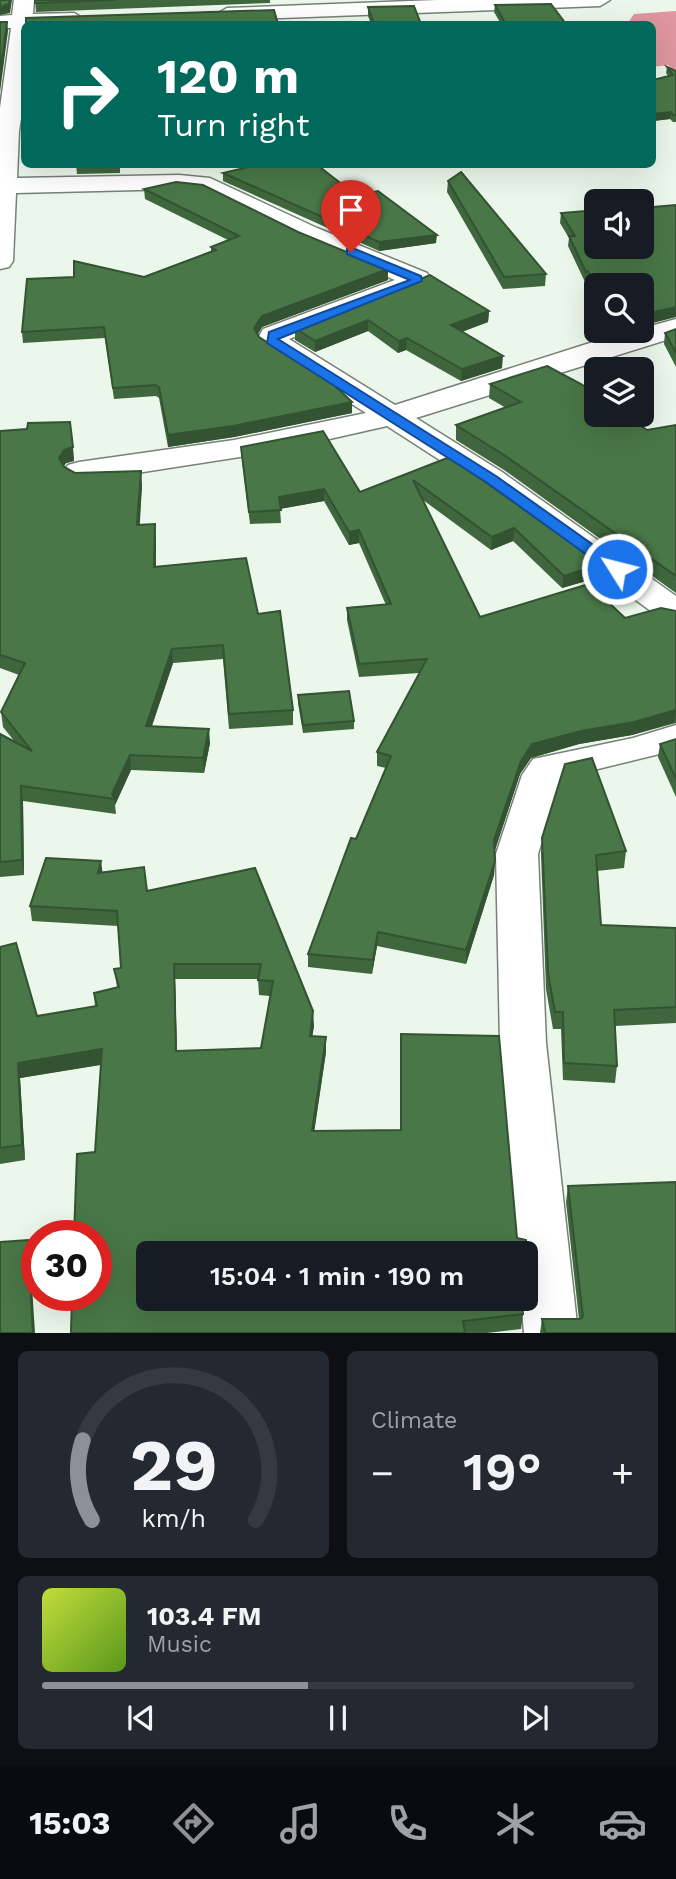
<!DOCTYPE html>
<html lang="en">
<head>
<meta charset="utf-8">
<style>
  body { margin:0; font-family:"Work Sans",sans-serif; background:#242831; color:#f1f3f6; height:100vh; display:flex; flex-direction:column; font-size:26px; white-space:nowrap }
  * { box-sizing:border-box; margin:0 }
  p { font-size:23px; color:#9ea1a6 }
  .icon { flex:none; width:38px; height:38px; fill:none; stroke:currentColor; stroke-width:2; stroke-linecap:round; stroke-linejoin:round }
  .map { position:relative; height:1333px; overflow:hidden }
  .drawer { display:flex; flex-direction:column; gap:18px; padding:18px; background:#0d0f14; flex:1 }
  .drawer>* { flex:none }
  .guide { position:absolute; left:21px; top:21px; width:635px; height:147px; border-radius:10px; box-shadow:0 7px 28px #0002; background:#00695c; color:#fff; overflow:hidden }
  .tools { position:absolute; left:584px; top:189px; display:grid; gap:14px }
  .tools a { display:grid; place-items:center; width:70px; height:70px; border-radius:10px; background:#171b24; box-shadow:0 7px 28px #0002; font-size:35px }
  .speed { position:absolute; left:21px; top:1220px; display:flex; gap:14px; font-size:35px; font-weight:700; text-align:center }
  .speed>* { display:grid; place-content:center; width:91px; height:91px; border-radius:50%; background:#171b24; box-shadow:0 7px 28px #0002; line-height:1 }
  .speed .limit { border:10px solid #d22; background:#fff; color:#111 }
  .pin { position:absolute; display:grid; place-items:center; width:60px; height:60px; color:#fff; margin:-72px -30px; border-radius:50% 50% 50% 0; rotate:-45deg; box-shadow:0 0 7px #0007 }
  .pin .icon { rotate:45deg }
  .me { position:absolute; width:77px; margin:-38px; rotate:306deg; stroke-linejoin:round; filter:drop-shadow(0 0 5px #0008) }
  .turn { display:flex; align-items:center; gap:24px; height:147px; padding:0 21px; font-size:32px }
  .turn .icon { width:91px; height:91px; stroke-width:2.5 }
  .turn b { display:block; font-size:49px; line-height:60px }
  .big { font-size:52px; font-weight:600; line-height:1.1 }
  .drawer .tile { flex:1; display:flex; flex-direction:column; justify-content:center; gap:10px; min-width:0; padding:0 24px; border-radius:10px; background:#242831 }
  .drawer .dial { align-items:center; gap:0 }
  .dial svg { height:182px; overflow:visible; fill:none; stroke:#363941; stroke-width:7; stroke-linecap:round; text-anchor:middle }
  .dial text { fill:#f1f3f6; stroke:none }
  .song { display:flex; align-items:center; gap:21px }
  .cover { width:84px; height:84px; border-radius:10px; background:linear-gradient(135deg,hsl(70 70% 55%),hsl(90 70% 35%)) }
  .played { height:7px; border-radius:4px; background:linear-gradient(90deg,#8c9099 45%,#363941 45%) }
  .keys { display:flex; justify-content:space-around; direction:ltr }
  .heat { display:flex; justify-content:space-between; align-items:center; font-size:38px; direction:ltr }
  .drawer .tiles { flex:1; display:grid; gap:18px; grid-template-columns:1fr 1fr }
  .tile:last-child { grid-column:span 2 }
  .trip { position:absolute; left:136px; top:1241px; width:402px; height:70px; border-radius:10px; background:#171b24; box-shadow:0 7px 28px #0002; font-weight:600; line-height:70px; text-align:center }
  .tab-bar { display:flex; height:112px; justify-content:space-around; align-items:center; background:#090b0e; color:#9ea1a6 }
  .tab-bar .icon { width:49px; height:49px }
  .tab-bar .current { color:#8c9099 }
  .tab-bar b { font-size:32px; color:#f1f3f6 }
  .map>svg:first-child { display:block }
  .water { fill:#df969e }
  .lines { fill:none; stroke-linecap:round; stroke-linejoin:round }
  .street-casing { stroke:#778177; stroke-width:3 }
  .street { fill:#fff; fill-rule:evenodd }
  .wall { fill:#3f663d; fill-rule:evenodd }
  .shaded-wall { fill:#335332 }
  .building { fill:#497747; stroke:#335332; stroke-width:2; fill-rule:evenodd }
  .route { fill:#1a73e8; stroke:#114b97; stroke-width:2 }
</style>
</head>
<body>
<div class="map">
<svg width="676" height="1333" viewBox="0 0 676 1333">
  <rect width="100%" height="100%" fill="#ecf7eb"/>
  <path class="water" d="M676 11V73L668 65 653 67V24L604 23 627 24 634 14Z"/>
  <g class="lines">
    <g class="street-casing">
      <g id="street">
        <path d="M14 0H34L33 14 74 13 84 19 77 24H24V100L19 131 17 178 179 175 210 178 317 228 427 273 431 279 426 287 289 339 395 405 593 342 676 319V337L416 418 502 472 676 596V623L663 620 480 486 387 426 272 452 79 482 68 479 63 472 68 465 79 462 234 440 366 413 261 346 257 340 263 329 395 280 299 240 204 192 179 189 16 193 13 261 9 267 0 269V108L11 28H0V16L12 15Z"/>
        <path d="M437 0H610L600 6 227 20 217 14 227 8Z"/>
        <path d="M676 725V750L561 778 538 854 546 1043 578 1333H524L521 1298H527V1253H518L500 1043 496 854 522 775 533 759 633 738Z"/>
      </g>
    </g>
    <use href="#street" class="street"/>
  </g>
  <g class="wall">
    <path d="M35 0H270V3L36 12Z"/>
    <path d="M495 5 566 24H501L494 12Z"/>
    <path d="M368 7 421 24H371L368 16Z"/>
    <path d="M667 67 676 71V122H673L670 119 653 121V80L668 76 666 73Z"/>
    <path d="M76 164H120V173L77 174Z"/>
    <path d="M223 173 357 196 436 243 379 251 223 181Z"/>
    <path d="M448 181 546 274 545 286 503 289 447 192Z"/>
    <path d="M144 189 298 232 388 269V280L262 327 258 334 259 337 352 402V413L234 437 168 447 159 398 156 396 114 399 105 338 23 343 22 332 74 277H144L211 251V247L228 240 145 199Z"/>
    <path d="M676 205 653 323H642V285H597V300L587 282H585L568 246 569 238 560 223 561 213Z"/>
    <path d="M430 275 489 311 488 322 462 332 502 368 461 381 406 350 398 353 368 331 315 352 295 340V328Z"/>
    <path d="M676 329V367L664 344 665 333Z"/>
    <path d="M490 384 647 430 676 425V593L504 470 456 440V425L506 408 489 398Z"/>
    <path d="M70 422 74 461 66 463 64 466 75 473 142 485 139 525 156 538V567L258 614 293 710V725L229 729 223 659 173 663 152 726 210 743 204 773 131 770 115 805 116 814 23 801 24 875 0 877V734L15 742 3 727 1 712 19 675 0 668V431L27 429Z"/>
    <path d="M241 447 360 492 450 457 600 577 562 588 513 541 491 550 423 500 480 617 625 618 676 611V723L632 735 579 744 531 758 520 774 495 850 494 875 466 964 377 946 372 974 308 967V954L386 768 377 766V752L419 673 359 677 347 620V608L386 605 359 543 349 545 324 501 280 509 281 523 250 524 242 459Z"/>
    <path d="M298 695 354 721V729L303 733 298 703Z"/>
    <path d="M676 739V797L658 757 660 744Z"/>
    <path d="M542 838 626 851 624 868 597 871 601 925 676 928V1023L615 1026 617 1066 615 1083 563 1080 561 1029H553L546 989 541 854Z"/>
    <path d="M255 868 314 1026 312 1036 326 1052 314 1131 517 1238 149 1253 523 1314 521 1329 487 1333H71L95 1152 101 1065 20 1078 25 1160 0 1164V947L37 1016 95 1007 94 993 117 987 114 969 121 968 118 926 32 921 30 906 102 872 147 891ZM175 979H258L259 995 270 996 261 1048 177 1051Z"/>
    <path d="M568 1186 676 1333H540L542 1319H579L566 1202Z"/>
  </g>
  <g class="shaded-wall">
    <path d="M10 0H12L10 13 0 15V7Z"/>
    <path d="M7 22 8 31 0 92V76Z"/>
    <path d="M671 112 670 119 653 121V114Z"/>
    <path d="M437 235 436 243 379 251V242Z"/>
    <path d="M388 269V280L262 327 255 339 254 328 262 316Z"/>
    <path d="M676 307V317L653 323 654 312Z"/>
    <path d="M489 311 488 322 450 336 451 325Z"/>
    <path d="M368 320V331L315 352V341Z"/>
    <path d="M407 338 406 350 398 353 399 341Z"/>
    <path d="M503 356 502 368 461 381 462 369Z"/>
    <path d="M352 402V413L234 437 168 447V435Z"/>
    <path d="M73 447 74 461 66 463 60 472 59 458 64 450Z"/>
    <path d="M141 471 142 485 139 539 137 525Z"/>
    <path d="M324 489V501L279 509V497Z"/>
    <path d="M155 524 156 538 155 581 154 567Z"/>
    <path d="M514 528 513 541 491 550 492 537Z"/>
    <path d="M359 530V543L349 545V532Z"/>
    <path d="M601 564 600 577 562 588 564 576Z"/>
    <path d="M172 649 173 663 147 740 146 726Z"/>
    <path d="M676 710 675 722 632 735 579 744 531 758 520 774 494 853V840L521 761 532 744 581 731Z"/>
    <path d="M209 729 210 743 204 773 203 758Z"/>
    <path d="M130 755 131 770 115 805V799L112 794Z"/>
    <path d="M21 786 23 801 24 875 22 860Z"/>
    <path d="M101 861 103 876 98 873Z"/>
    <path d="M495 861 494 875 466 964V950Z"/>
    <path d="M378 932 377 946 372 974 373 960Z"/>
    <path d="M174 964 175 979 177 1066 176 1051Z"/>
    <path d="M313 1011 314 1026 310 1051V1036Z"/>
    <path d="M326 1037V1052L312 1147V1131Z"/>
    <path d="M102 1049 104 1064 20 1078 25 1160 22 1145 18 1063Z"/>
    <path d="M28 1240 30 1256 35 1333H33Z"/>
  </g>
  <g class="building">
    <path d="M0 0H10L9 4 0 7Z"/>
    <path d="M35 0H115L35 3Z"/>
    <path d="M551 4 566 24H503L502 22 504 21 495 5Z"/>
    <path d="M414 6 421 24H374L368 7Z"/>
    <path d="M274 10 278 24H26V18Z"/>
    <path d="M0 22H7L0 76Z"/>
    <path d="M667 67 676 71V115H673L671 112 653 114V80L673 75Z"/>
    <path d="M261 164H316L357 196 378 191 437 235 379 242 223 173Z"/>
    <path d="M461 172 546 274 504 277 448 181Z"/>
    <path d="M176 182 203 185 298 232 388 269 262 316 254 328 259 337 333 384 352 402 233 426 168 435 159 387 155 385 113 388 104 327 22 332 27 279 74 277V261L144 277 216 250 211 247 239 236 144 189Z"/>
    <path d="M676 205V307L654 312H642V285H597V288L588 271 586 272 569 236H575L561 213 597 210V247H642V208Z"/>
    <path d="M430 275 489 311 451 325 503 356 462 369 407 338 399 341 368 320 315 341 295 328Z"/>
    <path d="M676 329V353L665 333Z"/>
    <path d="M547 366 581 384 597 395V415H625L647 430 676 425V576L504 455 456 425 521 402 490 384Z"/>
    <path d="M70 422 73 447 64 450 59 458 64 467 75 473 141 471 137 525 155 524 154 567 246 558 258 614 280 611 293 710 229 714 223 645 172 649 146 726 209 729 203 758 130 755 112 794 115 799 21 786 22 860 0 862V734L32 751 1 712 25 663 0 655V431L27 429 28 423Z"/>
    <path d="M323 431 360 492 450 457 601 564 564 576 514 528 492 537 413 480 480 617 589 584 625 618 661 608 676 611V710L634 722 581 731 532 744 521 761 494 840 495 861 466 950 378 932 373 960 308 954 351 838 356 839 391 756 377 752 427 659 359 664 347 608 391 604 359 530 349 532 324 489 279 497 281 510 249 512 241 447Z"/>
    <path d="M349 691 354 721 303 725 298 695Z"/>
    <path d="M676 739V779L660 744Z"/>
    <path d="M592 758 626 851 596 855 601 925 676 928V1007L614 1010 617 1066 564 1063 563 1012H555L548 973 542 838 565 764Z"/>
    <path d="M46 858 101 861 98 873 144 867 147 891 255 868 313 1011 310 1036 326 1037 312 1131 401 1130V1034L499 1036 517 1238 526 1240V1253H149V1298H521L523 1314 463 1321 465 1333H71L72 1295H96V1236H74L77 1154 95 1152 102 1049 18 1063 22 1145 0 1148V947L16 943 37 1016 97 1006 94 993 119 987 114 969 121 968 117 911 30 906ZM174 964H261L258 980 273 981 261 1048 176 1051Z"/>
    <path d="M676 1182V1333H545L542 1319H580L583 1317 568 1186Z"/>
    <path d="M28 1240 33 1333H0V1242Z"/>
  </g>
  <path class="route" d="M347 249H355L421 276 422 281 278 339 496 476 623 566V573H612L486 482 267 343 269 332 410 280 347 254Z"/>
</svg>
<div class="tools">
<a><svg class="icon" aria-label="sound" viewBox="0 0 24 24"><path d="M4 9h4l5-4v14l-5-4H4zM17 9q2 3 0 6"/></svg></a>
<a><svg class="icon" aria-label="search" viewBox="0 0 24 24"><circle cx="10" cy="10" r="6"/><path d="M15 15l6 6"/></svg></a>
<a><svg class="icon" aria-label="layers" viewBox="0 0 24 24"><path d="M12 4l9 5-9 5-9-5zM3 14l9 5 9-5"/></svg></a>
</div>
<div class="speed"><div class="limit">30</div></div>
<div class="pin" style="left:351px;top:252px;background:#d93025"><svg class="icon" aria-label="arrive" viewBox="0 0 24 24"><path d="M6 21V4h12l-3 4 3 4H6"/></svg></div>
<svg class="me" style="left:617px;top:569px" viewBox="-20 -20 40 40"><circle r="17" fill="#1a73e8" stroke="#fff" stroke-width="3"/><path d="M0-11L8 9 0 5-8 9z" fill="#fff"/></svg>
<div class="trip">15:04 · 1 min · 190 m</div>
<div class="guide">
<div class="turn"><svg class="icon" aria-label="right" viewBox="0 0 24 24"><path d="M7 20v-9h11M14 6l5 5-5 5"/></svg><div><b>120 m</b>Turn right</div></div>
</div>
</div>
<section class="drawer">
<div class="tiles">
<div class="tile dial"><svg viewBox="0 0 100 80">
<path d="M14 69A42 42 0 1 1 86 69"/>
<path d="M14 69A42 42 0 0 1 10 34" stroke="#8c9099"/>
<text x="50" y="56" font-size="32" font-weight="700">29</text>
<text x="50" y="72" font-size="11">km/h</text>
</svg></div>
<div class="tile"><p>Climate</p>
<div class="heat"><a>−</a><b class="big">19°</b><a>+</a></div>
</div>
<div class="tile">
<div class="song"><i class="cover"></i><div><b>103.4 FM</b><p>Music</p></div></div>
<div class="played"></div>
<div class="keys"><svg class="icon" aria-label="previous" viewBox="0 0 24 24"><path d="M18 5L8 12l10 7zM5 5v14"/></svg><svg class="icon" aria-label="pause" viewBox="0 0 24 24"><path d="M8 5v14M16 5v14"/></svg><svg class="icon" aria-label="next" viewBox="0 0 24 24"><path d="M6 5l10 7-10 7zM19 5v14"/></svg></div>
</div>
</div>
</section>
<nav class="tab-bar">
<b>15:03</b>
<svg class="icon current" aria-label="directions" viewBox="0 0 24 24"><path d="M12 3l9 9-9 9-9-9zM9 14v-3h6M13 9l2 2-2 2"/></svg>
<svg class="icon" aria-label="music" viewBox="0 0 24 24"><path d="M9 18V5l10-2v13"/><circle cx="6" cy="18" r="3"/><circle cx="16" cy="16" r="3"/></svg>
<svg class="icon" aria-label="phone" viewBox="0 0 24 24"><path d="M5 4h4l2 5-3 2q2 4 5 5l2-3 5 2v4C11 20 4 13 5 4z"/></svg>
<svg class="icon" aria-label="climate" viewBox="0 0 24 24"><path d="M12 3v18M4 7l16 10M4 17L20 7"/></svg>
<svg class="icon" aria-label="car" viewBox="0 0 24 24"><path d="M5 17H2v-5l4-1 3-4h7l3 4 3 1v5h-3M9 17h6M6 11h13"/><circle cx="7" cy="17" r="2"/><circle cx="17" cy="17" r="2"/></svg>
</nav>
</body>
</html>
